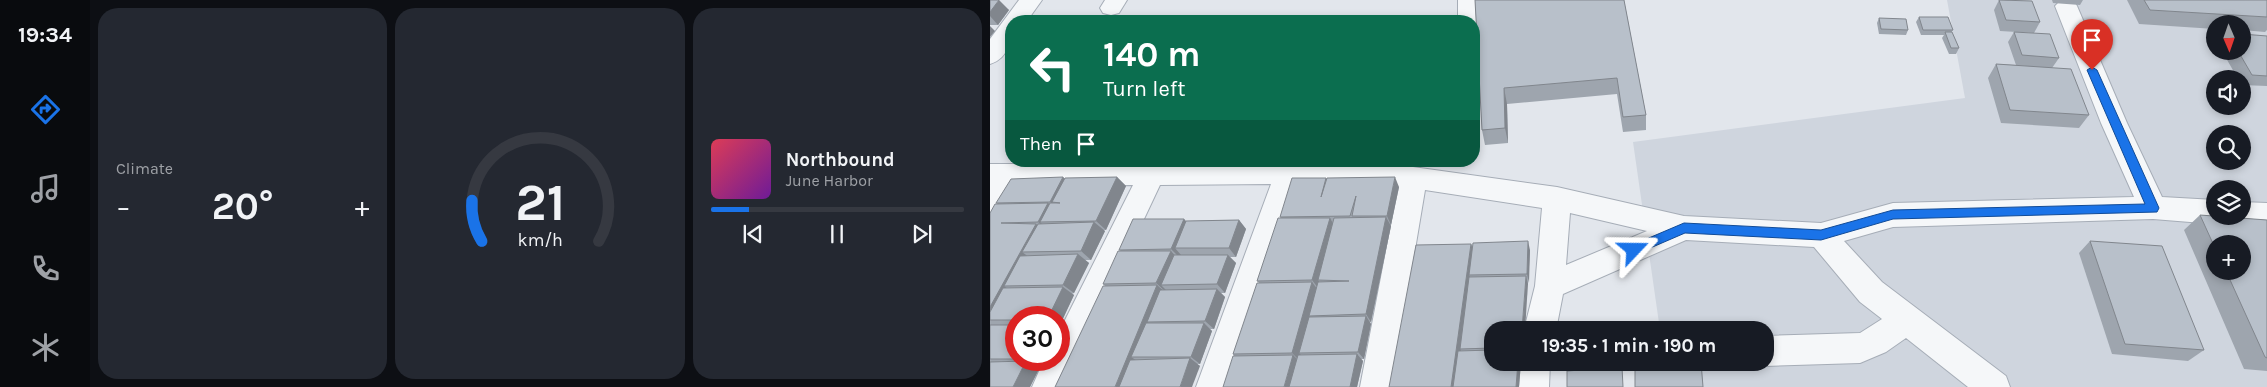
<!DOCTYPE html>
<html lang="en">
<head>
<meta charset="utf-8">
<style>
  body { margin:0; font-family:Karla,sans-serif; background:#242831; color:#f1f3f6; height:100vh; display:flex; flex-direction:column; font-size:19px; white-space:nowrap }
  * { box-sizing:border-box; margin:0 }
  p { font-size:16px; color:#9ea1a6 }
  .icon { flex:none; width:28px; height:28px; fill:none; stroke:currentColor; stroke-width:2; stroke-linecap:round; stroke-linejoin:round }
  .map { position:relative; flex:1; overflow:hidden }
  .sheet { display:flex; flex-direction:column; gap:8px; padding:8px; background:#0d0f14; width:900px }
  .sheet>* { flex:none }
  .guide { position:absolute; left:15px; top:15px; width:475px; height:152px; border-radius:20px; box-shadow:0 2px 8px #0003; background:#0b6e4f; color:#fff; overflow:hidden }
  .needle { width:32px; rotate:178deg }
  .buttons { position:absolute; left:1216px; top:15px; display:grid; gap:10px }
  .buttons a { display:grid; place-items:center; width:45px; height:45px; border-radius:50%; background:#171b24; box-shadow:0 2px 8px #0003; font-size:25px }
  .speed { position:absolute; left:15px; top:306px; display:flex; gap:10px; font-size:25px; font-weight:700; text-align:center }
  .speed>* { display:grid; place-content:center; width:65px; height:65px; border-radius:50%; background:#171b24; box-shadow:0 2px 8px #0003; line-height:1 }
  .speed .limit { border:8px solid #d22; background:#fff; color:#111 }
  .pin { position:absolute; display:grid; place-items:center; width:42px; height:42px; color:#fff; margin:-51px -21px; border-radius:50% 50% 50% 0; rotate:-45deg; box-shadow:0 0 5px #0007 }
  .pin .icon { rotate:45deg }
  .me { position:absolute; width:55px; margin:-28px; rotate:67deg; stroke-linejoin:round; filter:drop-shadow(0 0 4px #0008) }
  .turn { display:flex; align-items:center; gap:18px; height:105px; padding:0 15px; font-size:22px }
  .turn .icon { width:65px; height:65px; stroke-width:2.5 }
  .turn b { display:block; font-size:35px; line-height:42px }
  .then { display:flex; align-items:center; height:48px; padding:0 15px; background:#0003; gap:10px; font-size:19px }
  .big { font-size:38px; font-weight:700; line-height:1.1 }
  .sheet .tile { flex:1; display:flex; flex-direction:column; justify-content:center; gap:8px; min-width:0; padding:0 18px; border-radius:20px; background:#242831 }
  .sheet .dial { align-items:center; gap:0 }
  .dial svg { height:130px; overflow:visible; fill:none; stroke:#363941; stroke-width:7; stroke-linecap:round; text-anchor:middle }
  .dial text { fill:#f1f3f6; stroke:none }
  .song { display:flex; align-items:center; gap:15px }
  .cover { width:60px; height:60px; border-radius:8px; background:linear-gradient(135deg,hsl(350 70% 55%),hsl(280 70% 35%)) }
  .played { height:5px; border-radius:2px; background:linear-gradient(90deg,#1a73e8 15%,#363941 15%) }
  .keys { display:flex; justify-content:space-around; direction:ltr }
  .heat { display:flex; justify-content:space-between; align-items:center; font-size:28px; direction:ltr }
  .sheet .tiles { flex:1; display:grid; gap:8px; grid-template-columns:repeat(3,1fr) }
  .trip { position:absolute; left:494px; top:321px; width:290px; height:50px; border-radius:20px; background:#171b24; box-shadow:0 2px 8px #0003; font-weight:700; line-height:50px; text-align:center }
  main { display:flex; flex:1; min-height:0 }
  .menu { display:flex; flex-direction:column; width:90px; justify-content:space-around; align-items:center; background:#090b0e; color:#9ea1a6 }
  .menu .icon { width:35px; height:35px }
  .menu .on { color:#1a73e8 }
  .menu b { font-size:22px; color:#f1f3f6 }
  .map>svg:first-child { display:block }
  .built { fill:#cfd5de; fill-rule:evenodd }
  .lines { fill:none; stroke-linecap:round; stroke-linejoin:round }
  .minor-casing { stroke:#a6adb7; stroke-width:2 }
  .minor { fill:#f5f7f9; fill-rule:evenodd }
  .wall { fill:#9ea5ae; fill-rule:evenodd }
  .shaded-wall { fill:#81868d }
  .building { fill:#b8c0ca; stroke:#81868d }
  .route { fill:#1a73e8; stroke:#114b97 }
</style>
</head>
<body>
<main>
<nav class="menu">
<b>19:34</b>
<svg class="icon on" aria-label="directions" viewBox="0 0 24 24"><path d="M12 3l9 9-9 9-9-9zM9 14v-3h6M13 9l2 2-2 2"/></svg>
<svg class="icon" aria-label="music" viewBox="0 0 24 24"><path d="M9 18V5l10-2v13"/><circle cx="6" cy="18" r="3"/><circle cx="16" cy="16" r="3"/></svg>
<svg class="icon" aria-label="phone" viewBox="0 0 24 24"><path d="M5 4h4l2 5-3 2q2 4 5 5l2-3 5 2v4C11 20 4 13 5 4z"/></svg>
<svg class="icon" aria-label="climate" viewBox="0 0 24 24"><path d="M12 3v18M4 7l16 10M4 17L20 7"/></svg>
</nav>
<section class="sheet">
<div class="tiles">
<div class="tile"><p>Climate</p>
<div class="heat"><a>−</a><b class="big">20°</b><a>+</a></div>
</div>
<div class="tile dial"><svg viewBox="0 0 100 80">
<path d="M14 69A42 42 0 1 1 86 69"/>
<path d="M14 69A42 42 0 0 1 8 44" stroke="#1a73e8"/>
<text x="50" y="56" font-size="32" font-weight="700">21</text>
<text x="50" y="72" font-size="11">km/h</text>
</svg></div>
<div class="tile">
<div class="song"><i class="cover"></i><div><b>Northbound</b><p>June Harbor</p></div></div>
<div class="played"></div>
<div class="keys"><svg class="icon" aria-label="previous" viewBox="0 0 24 24"><path d="M18 5L8 12l10 7zM5 5v14"/></svg><svg class="icon" aria-label="pause" viewBox="0 0 24 24"><path d="M8 5v14M16 5v14"/></svg><svg class="icon" aria-label="next" viewBox="0 0 24 24"><path d="M6 5l10 7-10 7zM19 5v14"/></svg></div>
</div>
</div>
</section>
<div class="map">
<svg width="1277" height="387" viewBox="0 0 1277 387">
  <rect width="100%" height="100%" fill="#e2e6ec"/>
  <path class="built" d="M957 0H1277V387H678L675 363 775 362V330H670L643 142 975 98ZM1225 24H1252V51H1225ZM1225 79H1252V106H1225ZM1225 134H1252V161H1225ZM1225 189H1252V216H1225ZM1225 244H1252V271H1225Z"/>
  <g class="lines">
    <g class="minor-casing">
      <g id="minor">
        <path d="M29 0H52L37 21H21C21 39 20 58 0 64V39Z"/>
        <path d="M115 0H137L129 13 121 15 113 13 110 8Z"/>
        <path d="M468 0H490V21L487 26 484 27V21H468Z"/>
        <path d="M1071 0 1084 1 1087 6 1137 123 1172 197 1225 200V216H1237L1235 220 1225 224 1163 219 903 227 854 241 892 282 1016 376 1020 387H978L916 338 896 352 870 363 775 366 766 362H775V336L870 333 892 319 870 302 824 247 696 240 573 294 566 330H534L545 286 552 208 435 190 402 387H370L408 188 308 184 238 387H206L281 184 170 185 75 387H42L54 360H69V332L143 185 29 186 10 217 0 220V164L264 163 423 167 567 187 694 216 831 223 903 203 1144 197 1111 123 1065 6ZM580 213 657 231 576 265Z"/>
        <path d="M1252 202 1277 203V227L1252 226 1242 222 1239 216H1252Z"/>
        <path d="M528 362H560L559 387H527Z"/>
      </g>
    </g>
    <use href="#minor" class="minor"/>
  </g>
  <g class="wall">
    <path d="M0 0 19 10 8 25H0Z"/>
    <path d="M485 0H634L656 115V130L633 132 627 94 517 104 518 143 495 145 492 130Z"/>
    <path d="M1009 0H1018L1050 22 1044 33 1010 31 1004 10Z"/>
    <path d="M1062 0H1093L1090 5 1063 3Z"/>
    <path d="M1137 0H1277V30L1275 32 1252 30V24H1225V29L1149 24Z"/>
    <path d="M929 17 963 30 962 32 969 48 966 54H959L952 38 954 35H931L926 22Z"/>
    <path d="M889 18 918 30 916 35 889 34 887 23Z"/>
    <path d="M1024 32 1069 58 1062 68 1099 115 1089 128 1011 123 998 78 1006 64 1026 65 1018 42Z"/>
    <path d="M1277 36V86L1252 85V79H1248L1232 51H1252Z"/>
    <path d="M73 177 75 179 127 177 136 186 116 230H113L115 231 101 260H95L99 263 84 293 82 294 84 295 69 327V318H26V360H53L50 366H44L49 369 40 387H0V213L8 204 6 203Z"/>
    <path d="M336 178 337 179 409 187 401 225H400L401 226 381 322H380L381 324 374 359H371L373 361 367 387 244 356 243 354 269 283 267 281 291 218 290 217Z"/>
    <path d="M1210 215 1277 220V371L1254 369 1194 230ZM1225 244 1252 271H1225Z"/>
    <path d="M194 219 196 221 249 220 256 229 246 257H240L246 263 235 293H231L235 297 224 329H220L222 331 210 364H207L210 366 65 387 115 286 113 284 131 251 129 250Z"/>
    <path d="M1100 241 1214 350 1198 361 1122 354 1089 253Z"/>
    <path d="M481 244 483 247 540 250 538 284 502 330V362H531L529 387H399Z"/>
  </g>
  <g class="shaded-wall">
    <path d="M9 0 19 10 8 25 0 16V12Z"/>
    <path d="M0 26 5 31 0 37Z"/>
    <path d="M514 88 517 104 518 143 515 128Z"/>
    <path d="M73 177 83 187 70 203 62 202 71 210V211L60 202Z"/>
    <path d="M127 177 136 186 116 230 106 221Z"/>
    <path d="M405 177 409 187 401 225 397 216Z"/>
    <path d="M58 203 69 212 50 222 59 230V231L48 222Z"/>
    <path d="M396 217 401 226 381 322 376 314Z"/>
    <path d="M340 218 345 227 328 280 330 283 328 288 322 280Z"/>
    <path d="M194 219 202 228 185 248 191 255 190 258 181 249Z"/>
    <path d="M249 220 256 229 246 257 239 248Z"/>
    <path d="M104 222 115 231 101 260 91 251Z"/>
    <path d="M46 224 57 233 32 252 43 260 14 286 25 294 0 320V307Z"/>
    <path d="M538 241 540 250 539 283 537 274Z"/>
    <path d="M481 244 484 253 479 275 481 279 470 349 471 350 466 387H461Z"/>
    <path d="M181 251 189 260 171 285 176 290V292L166 283Z"/>
    <path d="M88 254 99 263 84 293 73 285Z"/>
    <path d="M238 255 246 263 235 293 227 284Z"/>
    <path d="M536 276 538 284 535 330H532Z"/>
    <path d="M322 282 328 290 319 316 321 318 309 353 311 355 309 360 302 353Z"/>
    <path d="M167 285 177 294 157 322 163 326 141 357 149 362 139 387H125Z"/>
    <path d="M73 287 84 295 69 327V318H58Z"/>
    <path d="M227 289 235 297 224 329 215 321Z"/>
    <path d="M376 316 381 324 374 359 368 352Z"/>
    <path d="M214 323 222 331 210 364 201 357Z"/>
    <path d="M367 354 373 361 367 387H360Z"/>
    <path d="M303 355 310 362 303 387H294Z"/>
    <path d="M200 358 210 366 202 387H190Z"/>
    <path d="M40 360H53L50 366Z"/>
    <path d="M36 361 49 369 40 387H23Z"/>
    <path d="M528 362H531L529 387H526Z"/>
  </g>
  <g class="building">
    <path d="M0 0H9L0 12Z"/>
    <path d="M485 0H634L656 115 633 117 627 78 514 88 515 128 492 130Z"/>
    <path d="M1009 0 1042 1 1050 22 1016 20Z"/>
    <path d="M1154 0H1277V17L1160 10Z"/>
    <path d="M929 17H958L963 30H933Z"/>
    <path d="M889 18 916 19 918 30 891 29Z"/>
    <path d="M955 32H962L969 48H961Z"/>
    <path d="M1024 32 1060 34 1069 58 1032 55Z"/>
    <path d="M1252 34 1277 36V76L1262 75 1248 51H1252Z"/>
    <path d="M1006 64 1081 69 1099 115 1020 110Z"/>
    <path d="M73 177 60 202 6 203 21 179Z"/>
    <path d="M127 177 106 221 50 222 60 203H70L62 202 75 178Z"/>
    <path d="M405 177 397 216H362L366 196 360 216 290 217 302 178H336L331 197 337 178Z"/>
    <path d="M58 203 48 222 11 223 46 224 0 307V213L5 204Z"/>
    <path d="M1210 215 1277 220V358L1275 357 1236 271H1252V244H1225V248Z"/>
    <path d="M396 217 376 314 319 316 328 282 359 281 328 280 344 218Z"/>
    <path d="M288 218H340L322 280 267 281Z"/>
    <path d="M143 219H194L181 249 129 250Z"/>
    <path d="M249 220 239 248H185L196 221Z"/>
    <path d="M104 222 91 251 32 252 48 224Z"/>
    <path d="M538 241 537 274 479 275 483 243Z"/>
    <path d="M1100 241 1172 246 1214 350 1135 344Z"/>
    <path d="M481 244 461 387H399L426 245Z"/>
    <path d="M128 251H181L166 283 113 284Z"/>
    <path d="M88 254 73 285 14 286 30 256Z"/>
    <path d="M184 255H238L227 284 171 285Z"/>
    <path d="M536 276 532 330H502V348L470 349 479 277Z"/>
    <path d="M322 282 302 353 243 354 267 283Z"/>
    <path d="M167 285 125 387H65L113 286Z"/>
    <path d="M73 287 58 318H26V320H0V312L13 288Z"/>
    <path d="M227 289 215 321 157 322 170 290Z"/>
    <path d="M376 316 368 352 309 353 319 317Z"/>
    <path d="M156 323H214L201 357H141Z"/>
    <rect x="0" y="325" width="26" height="34"/>
    <path d="M502 350V362H528L526 387H463L468 351Z"/>
    <path d="M367 354 360 387H299L308 355Z"/>
    <path d="M303 355 294 387H233L243 356Z"/>
    <path d="M200 358 190 387H129L140 360Z"/>
    <path d="M36 361 23 387H0V362Z"/>
    <path d="M645 362H711L713 387H645Z"/>
    <path d="M632 367 633 387H577V371Z"/>
  </g>
  <path class="route" d="M1102 67 1107 70 1169 208 1167 212 903 219 831 240 695 233 644 255 638 250 640 246 694 223 831 230 903 210 1155 204 1097 70Z"/>
</svg>
<div class="buttons">
<a><svg class="needle" viewBox="-14 -14 28 28"><path d="M0-13l5 13h-10z" fill="#e53935"/><path d="M0 13l5-13h-10z" fill="#9ea1a6"/></svg></a>
<a><svg class="icon" aria-label="sound" viewBox="0 0 24 24"><path d="M4 9h4l5-4v14l-5-4H4zM17 9q2 3 0 6"/></svg></a>
<a><svg class="icon" aria-label="search" viewBox="0 0 24 24"><circle cx="10" cy="10" r="6"/><path d="M15 15l6 6"/></svg></a>
<a><svg class="icon" aria-label="layers" viewBox="0 0 24 24"><path d="M12 4l9 5-9 5-9-5zM3 14l9 5 9-5"/></svg></a>
<a>+</a>
</div>
<div class="speed"><div class="limit">30</div></div>
<div class="pin" style="left:1102px;top:70px;background:#d93025"><svg class="icon" aria-label="arrive" viewBox="0 0 24 24"><path d="M6 21V4h12l-3 4 3 4H6"/></svg></div>
<svg class="me" style="left:644px;top:250px" viewBox="-20 -20 40 40"><path d="M0-17L14 15 0 8-14 15z" fill="#1a73e8" stroke="#fff" stroke-width="4"/></svg>
<div class="trip">19:35 · 1 min · 190 m</div>
<div class="guide">
<div class="turn"><svg class="icon" aria-label="left" viewBox="0 0 24 24"><path d="M17 20v-9H6M10 6l-5 5 5 5"/></svg><div><b>140 m</b>Turn left</div></div>
<div class="then">Then<svg class="icon" aria-label="arrive" viewBox="0 0 24 24"><path d="M6 21V4h12l-3 4 3 4H6"/></svg></div>
</div>
</div>
</main>
</body>
</html>
